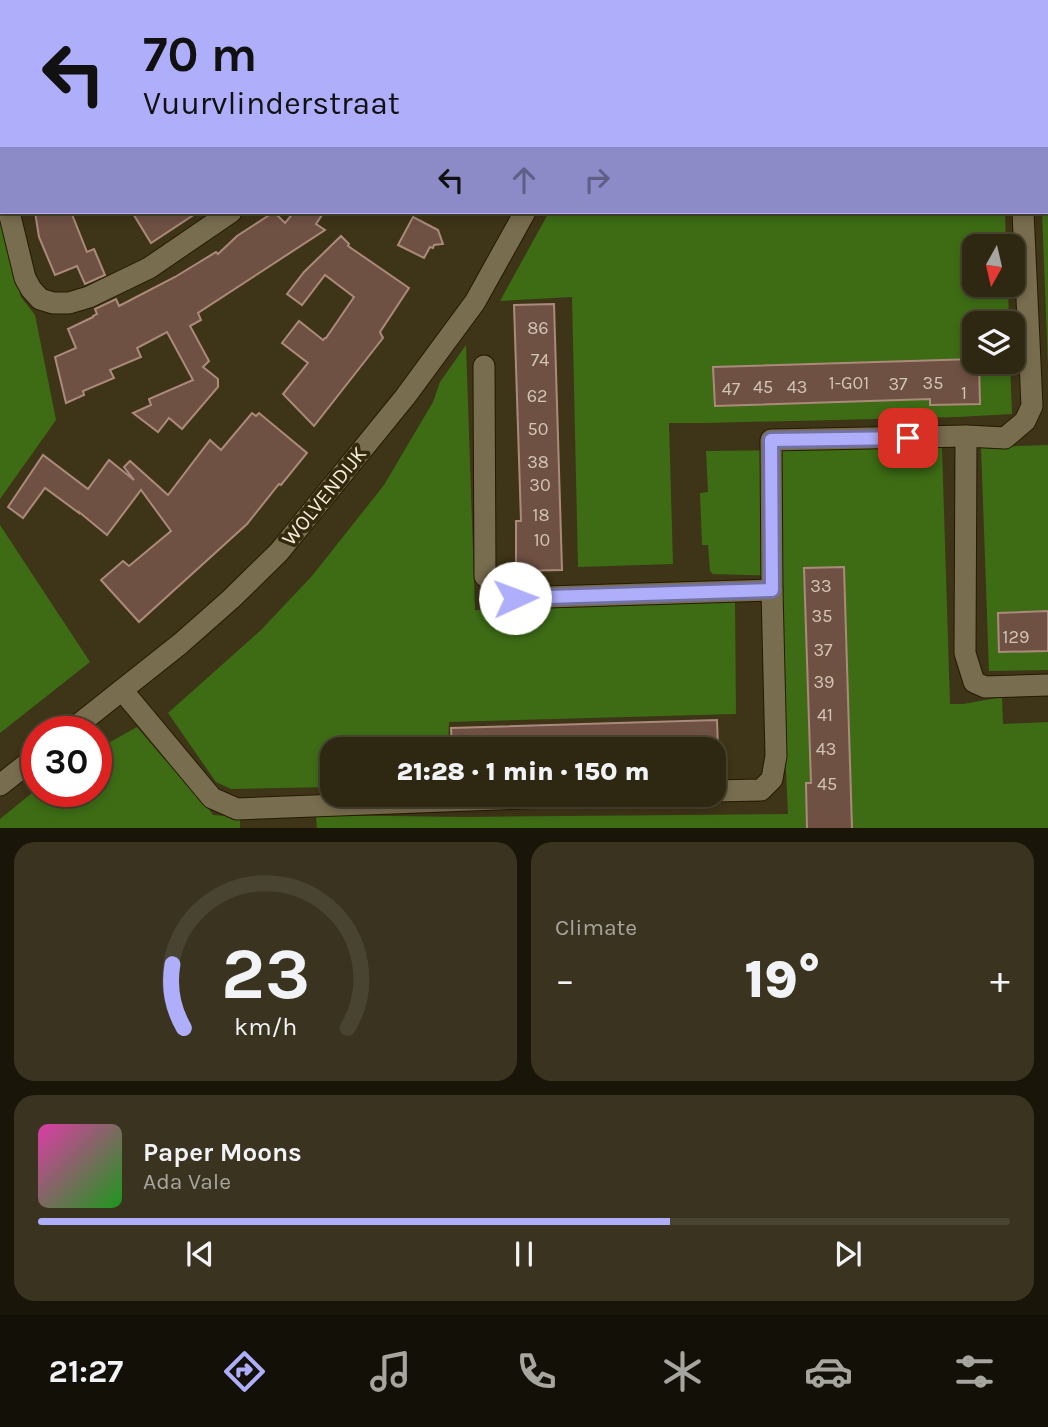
<!DOCTYPE html>
<html lang="en">
<head>
<meta charset="utf-8">
<style>
  body { margin:0; font-family:Karla,sans-serif; background:#3a331f; color:#f1f3f6; height:100vh; display:flex; flex-direction:column; font-size:26px; white-space:nowrap }
  * { box-sizing:border-box; margin:0 }
  p { font-size:23px; color:#a7a59f }
  .icon { flex:none; width:38px; height:38px; fill:none; stroke:currentColor; stroke-width:2; stroke-linecap:round; stroke-linejoin:round }
  .map { position:relative; height:828px; overflow:hidden }
  .panel { display:flex; flex-direction:column; gap:14px; padding:14px; background:#191509; flex:1 }
  .panel>* { flex:none }
  .hud { position:absolute; left:0px; top:0px; width:1048px; height:214px; box-shadow:0 4px 10px #0003,0 0 0 2px #494431; background:#afaefa; color:#111; overflow:hidden }
  .needle { width:46px; rotate:188deg }
  .buttons { position:absolute; left:962px; top:234px; display:grid; gap:14px }
  .buttons a { display:grid; place-items:center; width:63px; height:63px; border-radius:14px; background:#2e2711; box-shadow:0 4px 10px #0003,0 0 0 2px #494431; font-size:35px }
  .speed { position:absolute; left:21px; top:716px; display:flex; gap:14px; font-size:35px; font-weight:700; text-align:center }
  .speed>* { display:grid; place-content:center; width:91px; height:91px; border-radius:50%; background:#2e2711; box-shadow:0 4px 10px #0003,0 0 0 2px #494431; line-height:1 }
  .speed .limit { border:10px solid #d22; background:#fff; color:#111 }
  .pin { position:absolute; display:grid; place-items:center; width:60px; height:60px; color:#fff; margin:-30px; border-radius:14px; box-shadow:0 4px 10px #0006 }
  .me { position:absolute; width:77px; margin:-38px; rotate:88deg; stroke-linejoin:round; filter:drop-shadow(0 0 5px #0008) }
  .turn { display:flex; align-items:center; gap:24px; height:147px; padding:0 28px; font-size:32px }
  .turn .icon { width:91px; height:91px; stroke-width:2.5 }
  .turn b { display:block; font-size:49px; line-height:60px }
  .lanes { display:flex; align-items:center; height:66px; padding:0 28px; background:#0003; justify-content:center; gap:35px; direction:ltr }
  .lanes .off { opacity:.35 }
  .big { font-size:52px; font-weight:800; line-height:1.1 }
  .panel .widget { flex:1; display:flex; flex-direction:column; justify-content:center; gap:10px; min-width:0; padding:0 24px; border-radius:21px; background:#3a331f }
  .panel .dial { align-items:center; gap:0 }
  .dial svg { height:182px; overflow:visible; fill:none; stroke:#494431; stroke-width:7; stroke-linecap:round; text-anchor:middle }
  .dial text { fill:#f1f3f6; stroke:none }
  .song { display:flex; align-items:center; gap:21px }
  .cover { width:84px; height:84px; border-radius:10px; background:linear-gradient(135deg,hsl(320 70% 55%),hsl(120 70% 35%)) }
  .played { height:7px; border-radius:4px; background:linear-gradient(90deg,#afaefa 65%,#494431 65%) }
  .keys { display:flex; justify-content:space-around; direction:ltr }
  .heat { display:flex; justify-content:space-between; align-items:center; font-size:38px; direction:ltr }
  .panel .tiles { flex:1; display:grid; gap:14px; grid-template-columns:1fr 1fr }
  .widget:last-child { grid-column:span 2 }
  .trip { position:absolute; left:320px; top:737px; width:406px; height:70px; border-radius:21px; background:#2e2711; box-shadow:0 4px 10px #0003,0 0 0 2px #494431; font-weight:800; line-height:70px; text-align:center }
  .tabs { display:flex; height:112px; justify-content:space-around; align-items:center; background:#121007; color:#a7a59f }
  .tabs .icon { width:49px; height:49px }
  .tabs .active { color:#afaefa }
  .tabs b { font-size:32px; color:#f1f3f6 }
  .map>svg:first-child { display:block }
  .green { fill:#3d6c15 }
  .building { fill:#6f5143; stroke:#ab8a7b; stroke-width:2 }
  .lines { fill:none; stroke-linecap:round; stroke-linejoin:round }
  .minor-casing { stroke:#251b00; stroke-width:23 }
  .minor { stroke:#796d4f; stroke-width:21 }
  .route-casing { stroke:#7271a2; stroke-width:18 }
  .route { stroke:#afaefa; stroke-width:12 }
  .labels { text-anchor:middle; dominant-baseline:central; stroke-width:7; stroke-linejoin:round; paint-order:stroke }
  .number-label { font-size:18px; fill:#d1c5b5 }
  .street-label { font-size:21px; fill:#f2ecdb; stroke:#34290c }
</style>
</head>
<body>
<div class="map">
<svg width="1048" height="829" viewBox="0 0 1048 829">
  <rect width="100%" height="100%" fill="#3e3417"/>
  <g class="green">
    <path d="M1046 153H1048V366L1042 212H1046Z"/>
    <path d="M549 212H1005L1006 247H975V285H1008L1009 324H975V362H1010L1012 414 958 417 704 423H669L673 564 578 567 572 297 500 301Z"/>
    <path d="M0 216 21 297 35 315 56 420 0 499Z"/>
    <path d="M466 345 475 610 735 598 736 714 449 722 448 749H332V787L231 789 216 782 168 713 260 631 312 576 384 485 433 402 440 382Z"/>
    <path d="M1048 445V670L989 671 981 447Z"/>
    <path d="M942 448 950 704H963L1002 697 1003 724 1048 722V828L317 829 316 815 464 817 788 814 777 576 713 574 710 571 708 545H702L700 493 708 492 706 451Z"/>
    <path d="M0 525 90 662 0 733Z"/>
    <path d="M137 727 165 760 181 771 213 815 240 817V829H0V819L37 789V791H96V750Z"/>
  </g>
  <g class="building">
    <path d="M35 212H71L87 252 94 249 105 275 85 284 77 266 55 275 39 237Z"/>
    <path d="M132 212H198L151 243Z"/>
    <path d="M274 212 285 223 294 212H324L316 224 325 230 198 313 201 320 190 326 209 361 203 367 218 379V387L182 429 169 418 158 432 133 413 151 405 149 399 193 380 167 332 137 348 141 357 110 370 114 378 83 391 84 395 66 403 55 357 76 348 68 329 93 317V316L97 314 95 309 116 299 119 306 175 277 216 252 218 254 237 236Z"/>
    <path d="M413 217 438 230 443 244 434 245 433 248 430 247 424 258 398 245Z"/>
    <path d="M341 236 349 244 348 246 409 288 380 332 383 338 314 426 283 394 308 363 282 343 299 321 323 340 325 338H326L354 297 325 275 302 305 287 294 304 272Z"/>
    <path d="M554 304 562 570 516 571V521H521L514 305Z"/>
    <path d="M975 359V362H979L980 404 930 405V399L715 406 713 367Z"/>
    <path d="M252 413 256 416 259 413 307 453 281 485 279 484 247 524 139 622 101 580 123 561 129 566 171 531 141 490 107 535 79 512V513L45 488 23 518 8 507 43 455 88 489 109 460 134 480 124 467 130 461 168 495 210 440 221 450Z"/>
    <path d="M844 567 852 829H807L806 783H811L804 568Z"/>
    <path d="M1048 611V651L999 652 998 613Z"/>
    <path d="M717 720 718 749H452L451 728Z"/>
  </g>
  <g class="lines">
    <g class="minor-casing">
      <g id="minor">
        <path d="M19 0 21 2"/>
        <path d="M356 0 361 2"/>
        <path d="M726 0V2"/>
        <path d="M606 2 607 0"/>
        <path d="M0 65 2 63"/>
        <path d="M1046 129H1048"/>
        <path d="M0 175 2 182"/>
        <path d="M9 212 25 278 31 289 40 299 53 303H69L89 297 149 268 231 212"/>
        <path d="M1023 212 1032 406 1025 421 1005 438 966 436 965 653 974 682 985 687 1048 685"/>
        <path d="M484 366 485 576 515 598 772 590"/>
        <path d="M122 690 212 798 237 809 624 794"/>
        <path d="M69 732 180 644 231 599 279 552 405 397 475 302 525 212"/>
        <path d="M0 785 37 756"/>
        <path d="M714 791 761 790 772 779 776 756 772 590 771 440 966 436"/>
      </g>
    </g>
    <use href="#minor" class="minor"/>
  </g>
  <g class="lines">
    <g class="route-casing">
      <path id="route" d="M515 598 772 590 771 440 908 438"/>
    </g>
    <use href="#route" class="route"/>
  </g>
  <g class="labels">
    <g class="number-label">
      <text x="538" y="328">86</text>
      <text x="540" y="360">74</text>
      <text x="849" y="383">1-G01</text>
      <text x="933" y="383">35</text>
      <text x="898" y="384">37</text>
      <text x="763" y="387">45</text>
      <text x="797" y="387">43</text>
      <text x="731" y="389">47</text>
      <text x="964" y="393">1</text>
      <text x="537" y="396">62</text>
      <text x="538" y="429">50</text>
      <text x="538" y="462">38</text>
      <text x="540" y="485">30</text>
      <text x="541" y="515">18</text>
      <text x="542" y="540">10</text>
      <text x="821" y="586">33</text>
      <text x="822" y="616">35</text>
      <text x="1016" y="637">129</text>
      <text x="823" y="650">37</text>
      <text x="824" y="682">39</text>
      <text x="825" y="715">41</text>
      <text x="826" y="749">43</text>
      <text x="827" y="784">45</text>
    </g>
    <g class="street-label">
      <text transform="translate(324 496) rotate(-51)">WOLVENDIJK</text>
    </g>
  </g>
</svg>
<div class="buttons">
<a><svg class="needle" viewBox="-14 -14 28 28"><path d="M0-13l5 13h-10z" fill="#e53935"/><path d="M0 13l5-13h-10z" fill="#a7a59f"/></svg></a>
<a><svg class="icon" aria-label="layers" viewBox="0 0 24 24"><path d="M12 4l9 5-9 5-9-5zM3 14l9 5 9-5"/></svg></a>
</div>
<div class="speed"><div class="limit">30</div></div>
<div class="pin" style="left:908px;top:438px;background:#d93025"><svg class="icon" aria-label="arrive" viewBox="0 0 24 24"><path d="M6 21V4h12l-3 4 3 4H6"/></svg></div>
<svg class="me" style="left:515px;top:598px" viewBox="-20 -20 40 40"><circle r="19" fill="#fff"/><path d="M0-13L10 11 0 6-10 11z" fill="#afaefa"/></svg>
<div class="trip">21:28 · 1 min · 150 m</div>
<div class="hud">
<div class="turn"><svg class="icon" aria-label="left" viewBox="0 0 24 24"><path d="M17 20v-9H6M10 6l-5 5 5 5"/></svg><div><b>70 m</b>Vuurvlinderstraat</div></div>
<div class="lanes"><svg class="icon" aria-label="left" viewBox="0 0 24 24"><path d="M17 20v-9H6M10 6l-5 5 5 5"/></svg><svg class="icon off" aria-label="ahead" viewBox="0 0 24 24"><path d="M12 20V5M6 11l6-6 6 6"/></svg><svg class="icon off" aria-label="right" viewBox="0 0 24 24"><path d="M7 20v-9h11M14 6l5 5-5 5"/></svg></div>
</div>
</div>
<section class="panel">
<div class="tiles">
<div class="widget dial"><svg viewBox="0 0 100 80">
<path d="M14 69A42 42 0 1 1 86 69"/>
<path d="M14 69A42 42 0 0 1 9 41" stroke="#afaefa"/>
<text x="50" y="56" font-size="32" font-weight="700">23</text>
<text x="50" y="72" font-size="11">km/h</text>
</svg></div>
<div class="widget"><p>Climate</p>
<div class="heat"><a>−</a><b class="big">19°</b><a>+</a></div>
</div>
<div class="widget">
<div class="song"><i class="cover"></i><div><b>Paper Moons</b><p>Ada Vale</p></div></div>
<div class="played"></div>
<div class="keys"><svg class="icon" aria-label="previous" viewBox="0 0 24 24"><path d="M18 5L8 12l10 7zM5 5v14"/></svg><svg class="icon" aria-label="pause" viewBox="0 0 24 24"><path d="M8 5v14M16 5v14"/></svg><svg class="icon" aria-label="next" viewBox="0 0 24 24"><path d="M6 5l10 7-10 7zM19 5v14"/></svg></div>
</div>
</div>
</section>
<nav class="tabs">
<b>21:27</b>
<svg class="icon active" aria-label="directions" viewBox="0 0 24 24"><path d="M12 3l9 9-9 9-9-9zM9 14v-3h6M13 9l2 2-2 2"/></svg>
<svg class="icon" aria-label="music" viewBox="0 0 24 24"><path d="M9 18V5l10-2v13"/><circle cx="6" cy="18" r="3"/><circle cx="16" cy="16" r="3"/></svg>
<svg class="icon" aria-label="phone" viewBox="0 0 24 24"><path d="M5 4h4l2 5-3 2q2 4 5 5l2-3 5 2v4C11 20 4 13 5 4z"/></svg>
<svg class="icon" aria-label="climate" viewBox="0 0 24 24"><path d="M12 3v18M4 7l16 10M4 17L20 7"/></svg>
<svg class="icon" aria-label="car" viewBox="0 0 24 24"><path d="M5 17H2v-5l4-1 3-4h7l3 4 3 1v5h-3M9 17h6M6 11h13"/><circle cx="7" cy="17" r="2"/><circle cx="17" cy="17" r="2"/></svg>
<svg class="icon" aria-label="filters" viewBox="0 0 24 24"><path d="M4 7h16M4 17h16"/><circle cx="9" cy="7" r="2"/><circle cx="15" cy="17" r="2"/></svg>
</nav>
</body>
</html>
